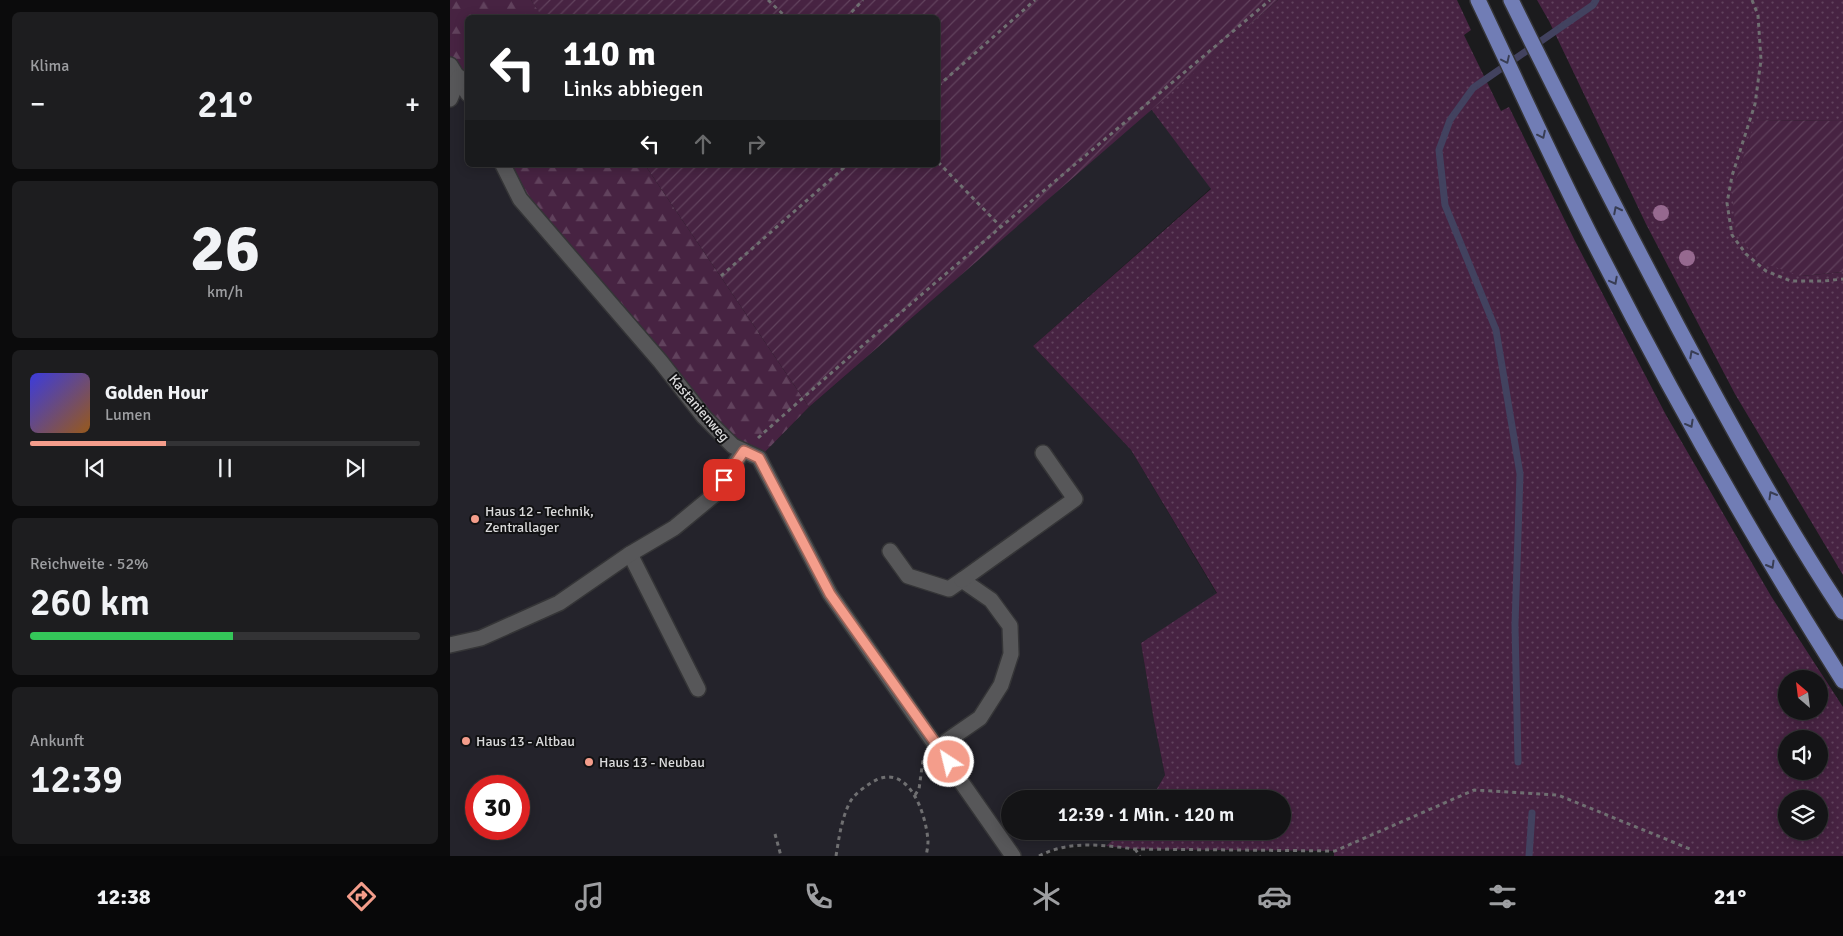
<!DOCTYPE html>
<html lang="de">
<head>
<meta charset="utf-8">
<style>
  body { margin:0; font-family:Signika,sans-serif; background:#1d1d1f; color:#f1f3f6; height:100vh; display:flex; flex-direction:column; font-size:19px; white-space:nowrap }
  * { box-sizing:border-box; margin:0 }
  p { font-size:16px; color:#9d9ea1 }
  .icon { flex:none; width:28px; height:28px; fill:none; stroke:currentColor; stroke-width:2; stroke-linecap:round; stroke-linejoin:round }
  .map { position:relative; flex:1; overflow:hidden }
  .panel { display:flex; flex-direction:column; gap:12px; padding:12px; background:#0b0b0c; width:450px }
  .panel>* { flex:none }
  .guide { position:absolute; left:15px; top:15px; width:475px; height:152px; border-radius:8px; box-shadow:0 2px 12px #0003,0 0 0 1px #333335; background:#202124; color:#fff; overflow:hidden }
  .needle { width:32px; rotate:332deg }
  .tools { position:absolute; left:1328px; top:670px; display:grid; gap:10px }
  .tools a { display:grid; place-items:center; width:50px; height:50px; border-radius:50%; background:#141416; box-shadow:0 2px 12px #0003,0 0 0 1px #333335; font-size:25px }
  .speed { position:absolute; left:15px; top:775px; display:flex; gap:10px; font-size:25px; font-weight:700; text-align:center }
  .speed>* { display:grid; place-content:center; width:65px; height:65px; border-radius:50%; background:#141416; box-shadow:0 2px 12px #0003,0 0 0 1px #333335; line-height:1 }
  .speed .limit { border:8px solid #d22; background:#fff; color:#111 }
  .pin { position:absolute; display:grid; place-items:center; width:42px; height:42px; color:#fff; margin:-21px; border-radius:10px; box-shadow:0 2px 8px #0006 }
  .me { position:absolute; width:55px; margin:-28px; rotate:325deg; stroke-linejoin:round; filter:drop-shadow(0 0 4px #0008) }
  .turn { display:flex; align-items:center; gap:18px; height:105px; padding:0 15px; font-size:22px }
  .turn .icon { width:65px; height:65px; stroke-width:2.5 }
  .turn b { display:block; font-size:35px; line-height:42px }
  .lanes { display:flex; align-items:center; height:48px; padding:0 15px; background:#0003; justify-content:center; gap:25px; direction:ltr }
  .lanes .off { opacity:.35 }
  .big { font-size:38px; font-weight:600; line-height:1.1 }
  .panel .tile { flex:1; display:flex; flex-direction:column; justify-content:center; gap:8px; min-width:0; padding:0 18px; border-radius:8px; background:#1d1d1f }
  .panel .dial { align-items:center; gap:0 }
  .dial b { font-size:65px; line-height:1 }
  .song { display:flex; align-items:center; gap:15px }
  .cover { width:60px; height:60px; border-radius:8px; background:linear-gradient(135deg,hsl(240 70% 55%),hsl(30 70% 35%)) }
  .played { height:5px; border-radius:2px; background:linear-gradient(90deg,#f49d8b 35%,#333335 35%) }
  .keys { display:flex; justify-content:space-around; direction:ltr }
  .heat { display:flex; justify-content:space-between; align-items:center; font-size:28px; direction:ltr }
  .charge { height:8px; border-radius:4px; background:linear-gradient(90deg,#34c759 52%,#333335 0) }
  .trip { position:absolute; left:551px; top:790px; width:290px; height:50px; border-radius:25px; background:#141416; box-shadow:0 2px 12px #0003,0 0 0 1px #333335; font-weight:600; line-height:50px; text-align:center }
  .dock { display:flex; height:80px; justify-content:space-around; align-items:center; background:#080809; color:#9d9ea1 }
  .dock .icon { width:35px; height:35px }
  .dock .on { color:#f49d8b }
  .dock b { font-size:22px; color:#f1f3f6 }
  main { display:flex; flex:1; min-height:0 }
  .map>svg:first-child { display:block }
  .built { fill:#24232b; fill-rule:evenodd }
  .grass { fill:url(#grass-dots); fill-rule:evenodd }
  .forest { fill:url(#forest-firs) }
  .garden { fill:url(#garden-furrows) }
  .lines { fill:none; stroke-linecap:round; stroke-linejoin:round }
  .stream { stroke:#42425f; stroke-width:7 }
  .minor-casing { stroke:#353537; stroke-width:18 }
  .major-casing { stroke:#353537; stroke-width:18 }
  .path { stroke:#6f6f71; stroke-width:3; stroke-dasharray:4 4; stroke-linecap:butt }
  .minor { stroke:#575759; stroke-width:15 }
  .major { stroke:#717db5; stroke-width:15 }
  .tree { fill:#96698f }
  .oneway { stroke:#383d54 }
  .route-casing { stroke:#9f665a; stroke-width:12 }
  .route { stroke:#f49d8b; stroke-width:9 }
  .poi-dot { fill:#f49d8b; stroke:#121214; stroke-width:2 }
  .labels { text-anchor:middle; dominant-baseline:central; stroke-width:4; stroke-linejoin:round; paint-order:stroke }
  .street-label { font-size:14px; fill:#dbdbdc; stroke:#121214 }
  .poi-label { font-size:14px; fill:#dbdbdc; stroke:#121214; text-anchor:start }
</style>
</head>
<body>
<main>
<section class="panel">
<div class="tile"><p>Klima</p>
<div class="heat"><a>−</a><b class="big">21°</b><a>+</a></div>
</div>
<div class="tile dial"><b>26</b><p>km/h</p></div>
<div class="tile">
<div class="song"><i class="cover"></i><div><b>Golden Hour</b><p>Lumen</p></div></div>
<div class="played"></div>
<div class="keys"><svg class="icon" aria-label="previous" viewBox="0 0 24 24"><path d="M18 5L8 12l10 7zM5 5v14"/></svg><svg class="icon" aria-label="pause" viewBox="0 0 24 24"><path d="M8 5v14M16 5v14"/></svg><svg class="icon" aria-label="next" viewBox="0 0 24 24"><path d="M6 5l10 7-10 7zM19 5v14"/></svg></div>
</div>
<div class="tile"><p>Reichweite · 52%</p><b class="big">260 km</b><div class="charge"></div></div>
<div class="tile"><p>Ankunft</p><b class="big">12:39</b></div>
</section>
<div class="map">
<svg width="1393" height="856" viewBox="0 0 1393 856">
  <defs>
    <pattern id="grass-dots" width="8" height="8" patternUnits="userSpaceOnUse" patternTransform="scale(1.25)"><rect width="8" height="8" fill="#472342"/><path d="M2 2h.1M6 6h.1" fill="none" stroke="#61425d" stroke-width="1.8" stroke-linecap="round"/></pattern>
    <pattern id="forest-firs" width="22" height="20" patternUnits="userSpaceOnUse" patternTransform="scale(1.25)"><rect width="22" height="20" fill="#472342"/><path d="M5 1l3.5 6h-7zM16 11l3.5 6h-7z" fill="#61425d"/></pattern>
    <pattern id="garden-furrows" width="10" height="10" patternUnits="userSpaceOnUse" patternTransform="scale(1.25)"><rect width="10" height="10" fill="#472342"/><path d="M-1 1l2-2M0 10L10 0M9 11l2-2" fill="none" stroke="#61425d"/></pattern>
  </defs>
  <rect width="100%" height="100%" fill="#1b1b1d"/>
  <path class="built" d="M0 65 17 94 18 165H53L309 458 359 407 701 109 761 188 583 346 681 450 767 594 691 643 704 721 715 775 701 799H560V831H673L656 846 625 845 598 851 589 856H0ZM26 786H69V829H26Z"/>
  <g class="grass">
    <path d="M828 0H1007L1021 30 1014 35 1051 111 1059 107 1125 241 1216 415 1321 596 1393 707V856H884V851L684 849 656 846 673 831H832V799H701L715 775 704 721 691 643 767 593 681 450 583 346 761 189 701 109ZM1336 679H1369V711H1336ZM1336 739H1369V771H1336ZM1336 799H1369V831H1336Z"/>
    <path d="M1087 0H1393V121L1306 120 1351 276 1393 272V575L1285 394 1196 224 1099 21Z"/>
  </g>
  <g class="forest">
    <path d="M0 0H81L93 17 18 18 17 94 0 65Z"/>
    <path d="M53 165H195L359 407 309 458 283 446 70 199Z"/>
  </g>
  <g class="garden">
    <path d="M81 0H828L359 407 195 165H488V18H93Z"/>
    <path d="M1306 120 1393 121V272L1351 276 1310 262 1286 232 1282 191Z"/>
  </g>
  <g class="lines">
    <g class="stream">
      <path d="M1068 762 1065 625 1070 474 1046 330 995 205 989 150 1000 120 1023 88 1143 5 1146 0"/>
      <path d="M1079 856 1082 813"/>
    </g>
    <g class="minor-casing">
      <g id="minor">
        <path d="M0 65 18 94"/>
        <path d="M0 99 9 77"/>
        <path d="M53 165 70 199 210 361 254 417 283 446 309 458 380 594 563 856"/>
        <path d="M440 551 458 576 499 589 512 580 541 600 560 626 561 654 551 685 530 718 488 747"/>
        <path d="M180 554 248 689"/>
        <path d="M512 580 625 499 593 453"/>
        <path d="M0 645 31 638 109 603 180 554 224 528 264 495 293 451"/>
      </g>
    </g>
    <g class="major-casing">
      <g id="major">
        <path d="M1028 0C1068 84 1106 169 1149 252 1224 399 1305 542 1393 681"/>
        <path d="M1061 0C1115 110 1171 219 1228 327 1280 424 1332 520 1393 612"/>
      </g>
    </g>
    <g class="path">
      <path d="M318 0 337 18"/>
      <path d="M1302 0 1308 15 1311 60 1305 104 1282 176 1277 203 1282 235 1296 254 1316 271 1341 281H1374L1393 279"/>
      <path d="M396 18 413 0"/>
      <path d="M488 86 585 0"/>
      <path d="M488 162 551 227"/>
      <path d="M271 276 397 165"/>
      <path d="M308 438C475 288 649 145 820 0"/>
      <path d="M465 795 469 789 473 760"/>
      <path d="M325 834 331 856"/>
      <path d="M685 849 690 856"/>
      <path d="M386 856C389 838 391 821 399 804 403 795 413 788 421 783 457 759 476 812 478 841 478 846 477 851 476 856"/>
      <path d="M589 856C619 840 653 845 684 849L885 851 1024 790 1108 795 1240 849"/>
    </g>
    <use href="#minor" class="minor"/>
    <use href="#major" class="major"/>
  </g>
  <g class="tree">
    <circle cx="1211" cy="213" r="8"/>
    <circle cx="1237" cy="258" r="8"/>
  </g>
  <defs><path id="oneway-chevron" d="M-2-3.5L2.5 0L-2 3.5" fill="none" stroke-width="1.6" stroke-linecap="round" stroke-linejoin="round" transform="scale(1.25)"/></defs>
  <g class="oneway">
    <use href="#oneway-chevron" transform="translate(1056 60) rotate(65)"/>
    <use href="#oneway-chevron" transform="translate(1092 135) rotate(64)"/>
    <use href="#oneway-chevron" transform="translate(1167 210) rotate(-117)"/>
    <use href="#oneway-chevron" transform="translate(1164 281) rotate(62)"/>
    <use href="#oneway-chevron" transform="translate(1243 354) rotate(-118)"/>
    <use href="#oneway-chevron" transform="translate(1240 424) rotate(61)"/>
    <use href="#oneway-chevron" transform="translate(1322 495) rotate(-120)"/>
    <use href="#oneway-chevron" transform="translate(1321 565) rotate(60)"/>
  </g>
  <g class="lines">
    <g class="route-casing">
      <path id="route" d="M274 480 294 451 309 458 380 594 499 762"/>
    </g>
    <use href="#route" class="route"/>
  </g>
  <g class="poi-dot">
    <circle cx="25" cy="519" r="5"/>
    <circle cx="16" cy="741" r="5"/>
    <circle cx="139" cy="762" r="5"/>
  </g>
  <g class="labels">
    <g class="street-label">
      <text transform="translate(249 408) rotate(49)">Kastanienweg</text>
    </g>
    <g class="poi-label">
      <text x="35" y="511">Haus 12 - Technik,<tspan x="35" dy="16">Zentrallager</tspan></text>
      <text x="26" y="741">Haus 13 - Altbau</text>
      <text x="149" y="762">Haus 13 - Neubau</text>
    </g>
  </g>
</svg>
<div class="tools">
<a><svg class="needle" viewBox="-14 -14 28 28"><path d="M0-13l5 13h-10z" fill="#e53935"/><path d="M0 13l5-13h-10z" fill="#9d9ea1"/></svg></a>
<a><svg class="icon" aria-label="sound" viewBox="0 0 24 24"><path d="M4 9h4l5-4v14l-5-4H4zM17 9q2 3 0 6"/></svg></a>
<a><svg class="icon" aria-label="layers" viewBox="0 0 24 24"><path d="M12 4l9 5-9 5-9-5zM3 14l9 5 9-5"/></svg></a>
</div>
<div class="speed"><div class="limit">30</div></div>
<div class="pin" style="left:274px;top:480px;background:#d93025"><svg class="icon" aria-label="arrive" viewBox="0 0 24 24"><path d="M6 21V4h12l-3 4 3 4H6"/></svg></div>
<svg class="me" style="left:499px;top:762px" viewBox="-20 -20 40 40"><circle r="17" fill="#f49d8b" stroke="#fff" stroke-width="3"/><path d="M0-11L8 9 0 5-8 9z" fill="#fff"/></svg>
<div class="trip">12:39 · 1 Min. · 120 m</div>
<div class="guide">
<div class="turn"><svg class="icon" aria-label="left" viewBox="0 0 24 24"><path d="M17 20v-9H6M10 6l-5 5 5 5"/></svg><div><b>110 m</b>Links abbiegen</div></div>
<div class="lanes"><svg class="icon" aria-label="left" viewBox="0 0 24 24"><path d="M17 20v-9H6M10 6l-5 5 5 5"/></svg><svg class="icon off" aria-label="ahead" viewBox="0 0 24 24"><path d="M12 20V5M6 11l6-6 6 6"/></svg><svg class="icon off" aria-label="right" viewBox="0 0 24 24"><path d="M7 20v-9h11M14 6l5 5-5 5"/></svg></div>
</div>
</div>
</main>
<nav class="dock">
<b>12:38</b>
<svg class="icon on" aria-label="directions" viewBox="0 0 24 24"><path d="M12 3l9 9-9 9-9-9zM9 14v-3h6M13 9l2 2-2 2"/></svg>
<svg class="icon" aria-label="music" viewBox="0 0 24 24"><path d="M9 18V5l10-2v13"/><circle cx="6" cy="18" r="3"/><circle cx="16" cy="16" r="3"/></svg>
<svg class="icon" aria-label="phone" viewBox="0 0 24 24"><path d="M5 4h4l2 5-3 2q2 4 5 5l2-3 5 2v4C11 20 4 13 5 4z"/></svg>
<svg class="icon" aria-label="climate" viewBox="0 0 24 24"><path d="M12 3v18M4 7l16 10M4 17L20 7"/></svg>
<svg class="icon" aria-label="car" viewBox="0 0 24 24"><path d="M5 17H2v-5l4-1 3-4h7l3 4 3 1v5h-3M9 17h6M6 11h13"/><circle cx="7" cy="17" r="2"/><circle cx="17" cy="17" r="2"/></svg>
<svg class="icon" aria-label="filters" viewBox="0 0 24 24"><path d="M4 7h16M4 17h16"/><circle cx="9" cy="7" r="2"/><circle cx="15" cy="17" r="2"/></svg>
<b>21°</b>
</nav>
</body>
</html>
